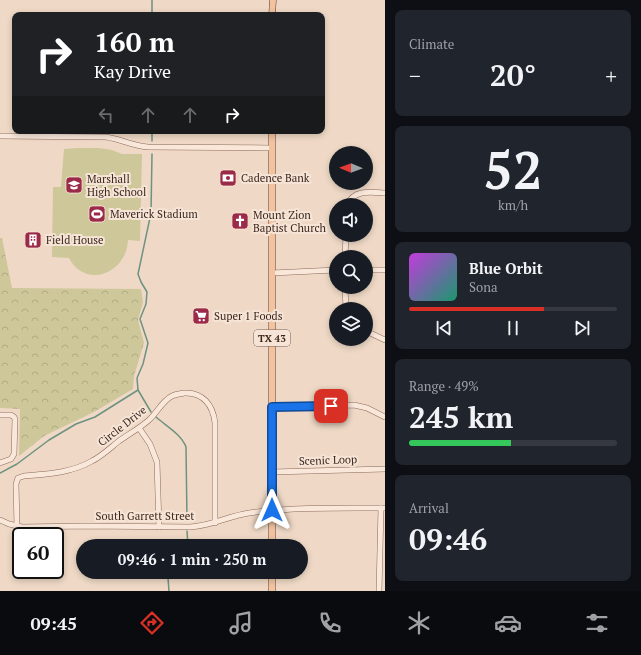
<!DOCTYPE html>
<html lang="en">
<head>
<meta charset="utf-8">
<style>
  body { margin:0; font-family:"PT Serif",serif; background:#20242c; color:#f1f3f6; height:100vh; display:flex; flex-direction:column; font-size:15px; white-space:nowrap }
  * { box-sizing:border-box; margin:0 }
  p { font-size:13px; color:#9ea1a6 }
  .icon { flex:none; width:22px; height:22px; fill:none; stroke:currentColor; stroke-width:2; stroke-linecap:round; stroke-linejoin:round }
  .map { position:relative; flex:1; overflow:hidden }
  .sheet { display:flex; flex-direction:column; gap:10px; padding:10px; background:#0d0f14; width:256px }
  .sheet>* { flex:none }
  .banner { position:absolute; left:12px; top:12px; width:313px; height:122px; border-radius:8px; box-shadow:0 2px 6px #0003; background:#202124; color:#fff; overflow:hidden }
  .needle { width:26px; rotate:271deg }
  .fabs { position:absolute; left:329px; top:146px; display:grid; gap:8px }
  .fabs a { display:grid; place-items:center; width:44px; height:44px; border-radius:50%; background:#171b24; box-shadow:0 2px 6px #0003; font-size:20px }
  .speed { position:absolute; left:12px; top:527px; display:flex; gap:8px; font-size:20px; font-weight:700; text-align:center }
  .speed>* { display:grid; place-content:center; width:52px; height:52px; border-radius:50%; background:#171b24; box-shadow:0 2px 6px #0003; line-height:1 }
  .speed .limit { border:2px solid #111; border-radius:6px; background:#fff; color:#111 }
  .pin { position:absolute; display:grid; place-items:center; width:34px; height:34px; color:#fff; margin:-17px; border-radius:8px; box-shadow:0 2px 6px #0006 }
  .me { position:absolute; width:44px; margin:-22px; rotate:0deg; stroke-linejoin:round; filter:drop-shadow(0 0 3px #0008) }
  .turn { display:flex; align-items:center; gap:14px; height:84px; padding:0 16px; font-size:18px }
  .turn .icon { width:52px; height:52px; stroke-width:2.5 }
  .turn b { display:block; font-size:28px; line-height:34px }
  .lanes { display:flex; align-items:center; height:38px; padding:0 16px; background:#0003; justify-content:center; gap:20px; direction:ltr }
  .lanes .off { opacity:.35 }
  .big { font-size:30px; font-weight:600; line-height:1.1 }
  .sheet .tile { flex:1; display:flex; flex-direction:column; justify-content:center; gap:6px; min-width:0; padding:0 14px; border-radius:8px; background:#20242c }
  .sheet .dial { align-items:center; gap:0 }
  .dial b { font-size:52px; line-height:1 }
  .song { display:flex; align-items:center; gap:12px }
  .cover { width:48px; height:48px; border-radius:6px; background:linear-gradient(135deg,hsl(290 70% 55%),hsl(160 70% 35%)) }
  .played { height:4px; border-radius:2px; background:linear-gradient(90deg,#d93025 65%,#363941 65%) }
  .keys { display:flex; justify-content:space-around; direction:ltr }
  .heat { display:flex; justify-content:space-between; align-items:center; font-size:22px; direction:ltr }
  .charge { height:6px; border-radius:3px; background:linear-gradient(90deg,#34c759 49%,#363941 0) }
  .trip { position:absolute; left:76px; top:539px; width:232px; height:40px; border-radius:20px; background:#171b24; box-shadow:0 2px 6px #0003; font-weight:600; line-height:40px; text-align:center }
  .menu { display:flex; height:64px; justify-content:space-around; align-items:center; background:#090b0e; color:#9ea1a6 }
  .menu .icon { width:28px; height:28px }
  .menu .active { color:#d93025 }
  .menu b { font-size:18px; color:#f1f3f6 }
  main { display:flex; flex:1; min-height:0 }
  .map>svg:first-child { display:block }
  .green { fill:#cec79a }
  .forest { fill:url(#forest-crowns) }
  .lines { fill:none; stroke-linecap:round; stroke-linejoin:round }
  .stream { stroke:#6e9280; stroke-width:1.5 }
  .minor-casing { stroke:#8b695b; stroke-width:6 }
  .major-casing { stroke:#59382f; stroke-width:7 }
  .minor { stroke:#f9e8da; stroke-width:5 }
  .major { stroke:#f2c39e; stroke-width:6 }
  .route-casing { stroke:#114b97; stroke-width:10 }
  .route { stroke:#1a73e8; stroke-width:7 }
  .labels { text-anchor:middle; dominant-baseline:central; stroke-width:4; stroke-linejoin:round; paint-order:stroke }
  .shield { fill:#f6e5d6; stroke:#735f56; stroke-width:1 }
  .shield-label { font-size:10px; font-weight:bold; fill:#3b261f }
  .poi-label { font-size:11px; fill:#3b261f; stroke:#f6e5d6; text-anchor:start }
  .street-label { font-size:11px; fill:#3b261f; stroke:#f6e5d6 }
</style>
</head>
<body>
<main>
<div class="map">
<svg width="385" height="591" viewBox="0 0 385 591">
  <defs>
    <pattern id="forest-crowns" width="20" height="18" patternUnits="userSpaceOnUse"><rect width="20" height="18" fill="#cec79a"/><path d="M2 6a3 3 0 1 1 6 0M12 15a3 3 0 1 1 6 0" fill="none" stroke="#b2ab84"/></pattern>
  </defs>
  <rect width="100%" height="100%" fill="#efd9c6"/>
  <path class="green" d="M77 148H99L112 150 122 154H142L140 241 128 240C127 273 86 290 69 258L52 257 53 187H61L64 149Z"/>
  <path class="forest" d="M0 238H2L12 288 141 289 143 302 138 320 144 343 134 376 133 389 94 412 44 436 19 456 20 409 0 408Z"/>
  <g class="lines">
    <g class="stream">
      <path d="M152 15V0"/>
      <path d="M152 141V131"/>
      <path d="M138 390 151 412"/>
      <path d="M156 417C166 426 181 434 186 447L187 521"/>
      <path d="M0 473 17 464 49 440 76 424 95 417 138 390 137 378 143 364 148 343 140 319 146 304 147 292 141 282 138 274 151 213 152 154"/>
      <path d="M187 531 188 546"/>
      <path d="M169 591 168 578 170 572"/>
    </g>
    <g class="minor-casing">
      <g id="minor">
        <path d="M0 136 106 137C120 139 134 146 148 147L272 148"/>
        <path d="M347 205C354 189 371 192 385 193"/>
        <path d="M345 257 346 235"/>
        <path d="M366 270H385"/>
        <path d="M272 273 336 270"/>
        <path d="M345 287 346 309"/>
        <path d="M366 331 385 340"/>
        <path d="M272 407 354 405 367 408 385 417"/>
        <path d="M0 415H11L14 417 15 419 14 454 11 459 0 463"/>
        <path d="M139 428 150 444 157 462 159 527"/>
        <path d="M272 472 385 469"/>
        <path d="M0 520 9 524 22 527 87 526 190 527C212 526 228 516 249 513 293 507 341 508 385 508"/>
        <path d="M17 526 16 484 18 478 24 476C47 474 71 473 92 461 102 456 110 448 119 441 129 434 140 428 149 420 157 413 162 401 172 396 176 394 180 394 184 393 203 392 213 405 215 423V523"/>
        <path d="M379 591 381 508"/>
      </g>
    </g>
    <g class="major-casing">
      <g id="major">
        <path d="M272 15 273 0"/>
        <path d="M272 131V546"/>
        <path d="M272 572V591"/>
      </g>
    </g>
    <use href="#minor" class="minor"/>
    <use href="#major" class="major"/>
  </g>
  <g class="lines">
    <g class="route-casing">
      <path id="route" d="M272 510V407L331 406"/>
    </g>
    <use href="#route" class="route"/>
  </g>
  <defs>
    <g id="bank-square" transform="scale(0.9)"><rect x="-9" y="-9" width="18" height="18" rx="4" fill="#9b2a48" stroke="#f6e5d6"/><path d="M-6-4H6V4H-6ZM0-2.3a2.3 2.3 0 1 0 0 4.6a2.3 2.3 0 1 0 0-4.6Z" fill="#fff"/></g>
    <g id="school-square" transform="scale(0.9)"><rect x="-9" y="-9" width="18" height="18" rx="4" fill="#9b2a48" stroke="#f6e5d6"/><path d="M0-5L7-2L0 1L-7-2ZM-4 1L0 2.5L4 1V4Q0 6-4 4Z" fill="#fff"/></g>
    <g id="stadium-square" transform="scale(0.9)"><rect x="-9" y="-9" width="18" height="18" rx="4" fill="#9b2a48" stroke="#f6e5d6"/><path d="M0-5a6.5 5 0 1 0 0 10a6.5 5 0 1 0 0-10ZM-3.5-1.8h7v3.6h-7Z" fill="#fff"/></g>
    <g id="church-square" transform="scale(0.9)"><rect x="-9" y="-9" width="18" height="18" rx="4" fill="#9b2a48" stroke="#f6e5d6"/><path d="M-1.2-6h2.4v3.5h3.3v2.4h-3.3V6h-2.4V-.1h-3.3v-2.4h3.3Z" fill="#fff"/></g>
    <g id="building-square" transform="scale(0.9)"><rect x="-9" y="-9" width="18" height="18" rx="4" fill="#9b2a48" stroke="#f6e5d6"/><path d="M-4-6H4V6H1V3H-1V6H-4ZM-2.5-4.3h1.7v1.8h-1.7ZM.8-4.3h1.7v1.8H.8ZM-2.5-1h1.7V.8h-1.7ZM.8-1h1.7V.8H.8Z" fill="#fff"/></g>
    <g id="supermarket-square" transform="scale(0.9)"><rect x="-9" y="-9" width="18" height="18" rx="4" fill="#9b2a48" stroke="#f6e5d6"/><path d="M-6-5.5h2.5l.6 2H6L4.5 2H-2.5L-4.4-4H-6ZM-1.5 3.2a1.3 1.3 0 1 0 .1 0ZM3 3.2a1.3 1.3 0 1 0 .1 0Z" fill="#fff"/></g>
  </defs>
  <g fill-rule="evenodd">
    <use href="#bank-square" x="228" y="178"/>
    <use href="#school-square" x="74" y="185"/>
    <use href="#stadium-square" x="97" y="214"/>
    <use href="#church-square" x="240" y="221"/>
    <use href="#building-square" x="33" y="240"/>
    <use href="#supermarket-square" x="201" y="316"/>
  </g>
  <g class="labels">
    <rect class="shield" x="254" y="330" width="36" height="16" rx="3"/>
    <g class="shield-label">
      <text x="272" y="338">TX 43</text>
    </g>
    <g class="poi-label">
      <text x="241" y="178">Cadence Bank</text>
      <text x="87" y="179">Marshall<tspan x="87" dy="13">High School</tspan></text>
      <text x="110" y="214">Maverick Stadium</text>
      <text x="253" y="215">Mount Zion<tspan x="253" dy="13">Baptist Church</tspan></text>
      <text x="46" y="240">Field House</text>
      <text x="214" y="316">Super 1 Foods</text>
    </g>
    <g class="street-label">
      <text transform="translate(122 426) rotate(-38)">Circle Drive</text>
      <text transform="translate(328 460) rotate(-2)">Scenic Loop</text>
      <text x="145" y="516">South Garrett Street</text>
    </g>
  </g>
</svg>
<div class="fabs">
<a><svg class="needle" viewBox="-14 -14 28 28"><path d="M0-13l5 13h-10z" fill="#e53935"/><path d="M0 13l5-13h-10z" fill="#9ea1a6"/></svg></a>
<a><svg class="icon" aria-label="sound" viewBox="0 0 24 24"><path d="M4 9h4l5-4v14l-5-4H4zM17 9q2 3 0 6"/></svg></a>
<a><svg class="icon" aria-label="search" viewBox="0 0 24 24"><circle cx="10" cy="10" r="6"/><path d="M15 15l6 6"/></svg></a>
<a><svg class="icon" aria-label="layers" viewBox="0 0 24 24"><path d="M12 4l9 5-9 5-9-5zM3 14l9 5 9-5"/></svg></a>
</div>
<div class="speed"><div class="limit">60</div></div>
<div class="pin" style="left:331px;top:406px;background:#d93025"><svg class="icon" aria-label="arrive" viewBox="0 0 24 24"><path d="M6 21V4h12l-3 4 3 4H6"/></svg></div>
<svg class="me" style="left:272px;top:510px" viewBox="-20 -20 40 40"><path d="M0-17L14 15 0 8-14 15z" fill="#1a73e8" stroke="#fff" stroke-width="4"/></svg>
<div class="trip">09:46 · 1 min · 250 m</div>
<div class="banner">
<div class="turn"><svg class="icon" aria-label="right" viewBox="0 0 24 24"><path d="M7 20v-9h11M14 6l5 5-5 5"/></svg><div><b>160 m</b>Kay Drive</div></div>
<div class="lanes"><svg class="icon off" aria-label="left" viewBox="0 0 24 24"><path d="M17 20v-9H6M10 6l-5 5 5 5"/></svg><svg class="icon off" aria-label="ahead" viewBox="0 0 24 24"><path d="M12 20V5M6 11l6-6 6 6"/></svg><svg class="icon off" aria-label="ahead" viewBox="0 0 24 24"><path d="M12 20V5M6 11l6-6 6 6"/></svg><svg class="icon" aria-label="right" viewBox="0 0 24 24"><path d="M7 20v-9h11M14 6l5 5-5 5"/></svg></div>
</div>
</div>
<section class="sheet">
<div class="tile"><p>Climate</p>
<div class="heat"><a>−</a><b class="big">20°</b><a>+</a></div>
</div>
<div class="tile dial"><b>52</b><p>km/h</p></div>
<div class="tile">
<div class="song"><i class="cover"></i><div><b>Blue Orbit</b><p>Sona</p></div></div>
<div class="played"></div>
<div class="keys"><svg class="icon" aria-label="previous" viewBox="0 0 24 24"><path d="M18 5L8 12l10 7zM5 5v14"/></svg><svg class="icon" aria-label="pause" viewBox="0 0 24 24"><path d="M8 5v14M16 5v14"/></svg><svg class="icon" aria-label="next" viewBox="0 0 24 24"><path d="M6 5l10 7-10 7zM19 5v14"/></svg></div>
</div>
<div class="tile"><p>Range · 49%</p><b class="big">245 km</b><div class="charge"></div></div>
<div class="tile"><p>Arrival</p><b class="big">09:46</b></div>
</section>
</main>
<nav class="menu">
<b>09:45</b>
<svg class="icon active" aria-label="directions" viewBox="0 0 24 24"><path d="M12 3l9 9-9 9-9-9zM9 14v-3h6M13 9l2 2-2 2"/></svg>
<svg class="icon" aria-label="music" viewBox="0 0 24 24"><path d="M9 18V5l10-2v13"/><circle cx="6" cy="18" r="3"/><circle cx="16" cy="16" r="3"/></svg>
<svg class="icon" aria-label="phone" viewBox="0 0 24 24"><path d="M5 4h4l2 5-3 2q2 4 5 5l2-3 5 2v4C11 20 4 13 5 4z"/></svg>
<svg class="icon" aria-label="climate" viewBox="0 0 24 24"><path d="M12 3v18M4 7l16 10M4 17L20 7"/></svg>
<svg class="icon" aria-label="car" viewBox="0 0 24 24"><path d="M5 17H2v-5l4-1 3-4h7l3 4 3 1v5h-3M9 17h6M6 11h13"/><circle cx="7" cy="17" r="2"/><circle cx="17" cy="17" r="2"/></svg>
<svg class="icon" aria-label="filters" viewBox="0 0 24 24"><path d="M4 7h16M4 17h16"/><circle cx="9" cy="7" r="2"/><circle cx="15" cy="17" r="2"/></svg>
</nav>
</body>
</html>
